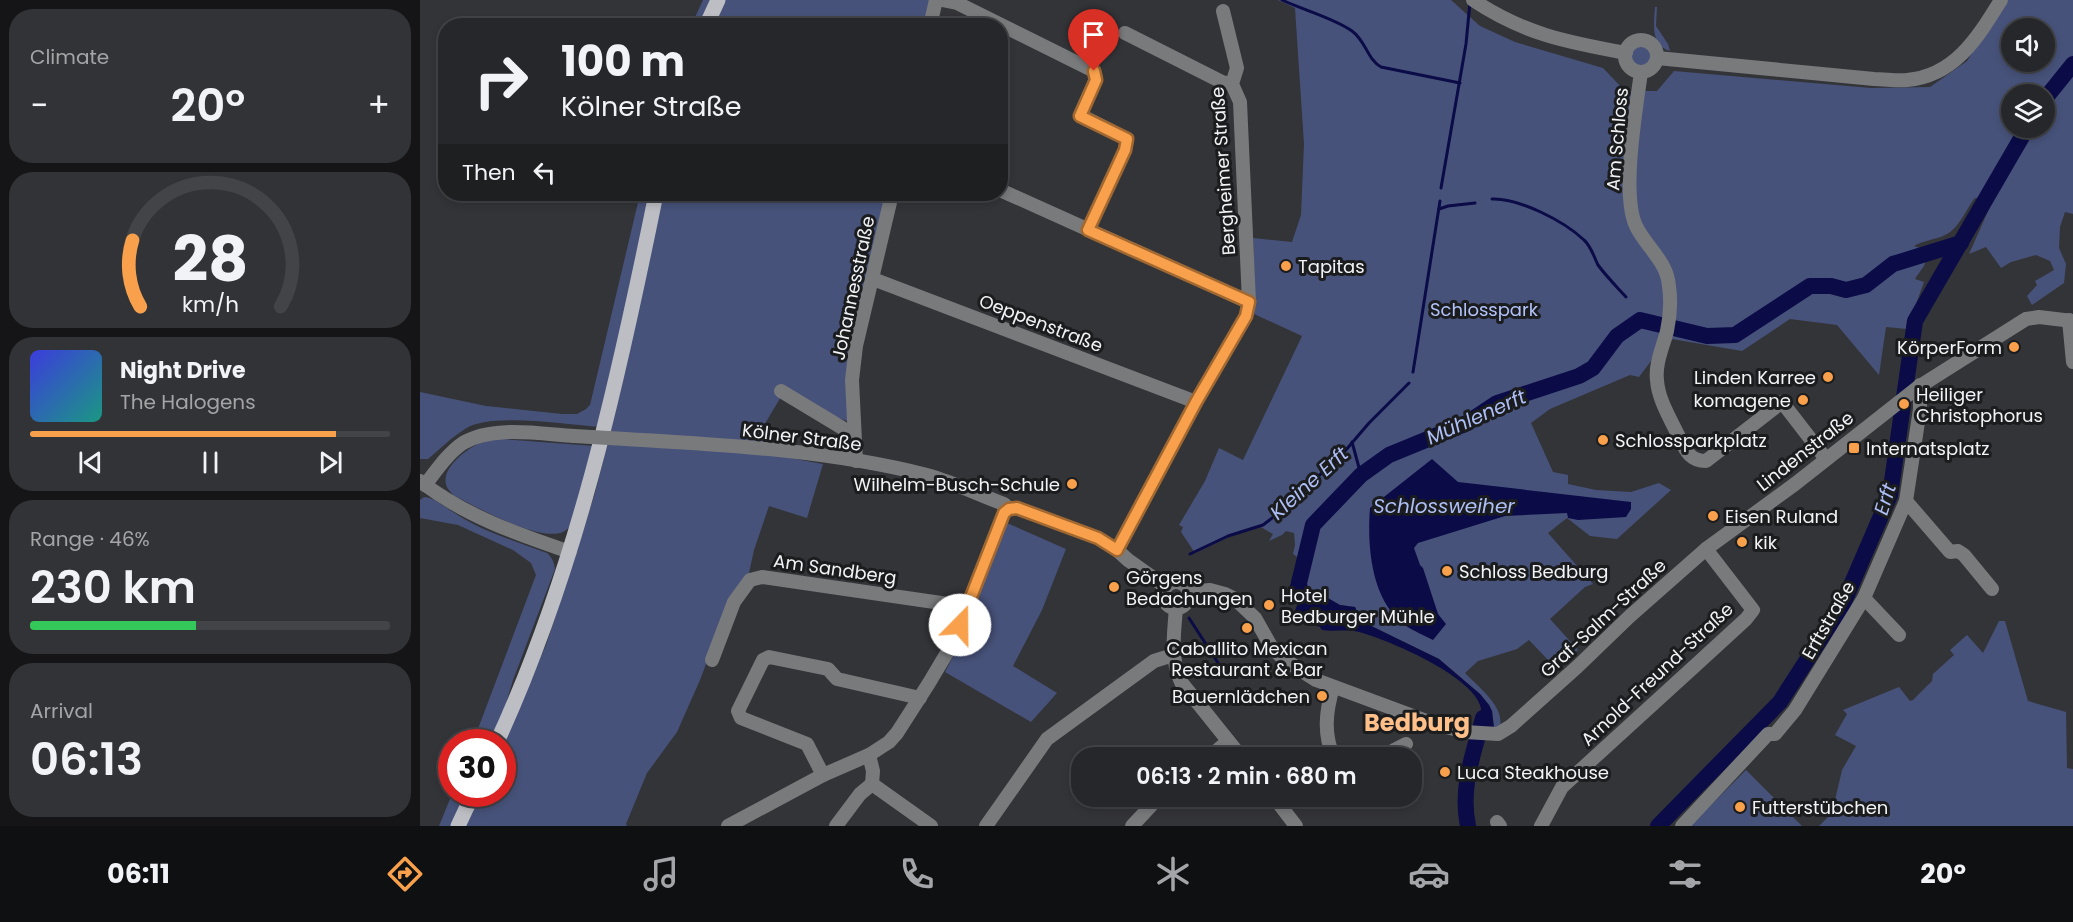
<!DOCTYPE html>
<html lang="en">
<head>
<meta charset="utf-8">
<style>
  body { margin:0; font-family:Poppins,sans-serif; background:#323336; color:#f1f3f6; height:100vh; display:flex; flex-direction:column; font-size:22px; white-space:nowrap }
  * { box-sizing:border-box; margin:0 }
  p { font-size:20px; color:#a4a5a8 }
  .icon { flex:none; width:33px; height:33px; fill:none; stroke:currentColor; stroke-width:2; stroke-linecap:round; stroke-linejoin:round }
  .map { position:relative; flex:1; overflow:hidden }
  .side { display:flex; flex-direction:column; gap:9px; padding:9px; background:#151517; width:420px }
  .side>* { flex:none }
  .banner { position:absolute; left:18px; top:18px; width:570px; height:183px; border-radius:24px; box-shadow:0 3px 9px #0003,0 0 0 2px #424447; background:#26272a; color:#f1f3f6; overflow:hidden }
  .fabs { position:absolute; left:1581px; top:18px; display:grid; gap:12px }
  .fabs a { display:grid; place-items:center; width:54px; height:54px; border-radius:50%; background:#26272a; box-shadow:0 3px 9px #0003,0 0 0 2px #424447; font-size:30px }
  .speed { position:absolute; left:18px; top:729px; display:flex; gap:12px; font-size:30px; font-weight:700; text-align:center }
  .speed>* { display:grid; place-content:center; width:78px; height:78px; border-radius:50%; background:#26272a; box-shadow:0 3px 9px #0003,0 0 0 2px #424447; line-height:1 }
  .speed .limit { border:9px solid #d22; background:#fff; color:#111 }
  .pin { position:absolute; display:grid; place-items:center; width:51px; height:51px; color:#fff; margin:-62px -26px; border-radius:50% 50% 50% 0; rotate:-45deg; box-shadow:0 0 6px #0007 }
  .pin .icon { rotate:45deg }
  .me { position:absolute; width:66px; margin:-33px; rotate:22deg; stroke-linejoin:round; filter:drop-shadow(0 0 4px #0008) }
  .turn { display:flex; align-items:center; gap:21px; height:126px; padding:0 24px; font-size:27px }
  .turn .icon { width:78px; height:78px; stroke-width:2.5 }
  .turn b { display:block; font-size:42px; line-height:51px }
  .then { display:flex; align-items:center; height:57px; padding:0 24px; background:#0003; gap:12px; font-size:22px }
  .big { font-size:45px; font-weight:600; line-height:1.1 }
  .side .card { flex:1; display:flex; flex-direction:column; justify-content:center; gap:9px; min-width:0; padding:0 21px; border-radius:24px; background:#323336 }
  .side .dial { align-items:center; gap:0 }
  .dial svg { height:156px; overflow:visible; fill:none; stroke:#424447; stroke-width:7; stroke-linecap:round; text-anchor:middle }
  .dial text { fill:#f1f3f6; stroke:none }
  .song { display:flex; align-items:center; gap:18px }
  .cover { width:72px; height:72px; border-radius:9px; background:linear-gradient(135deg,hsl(240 70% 55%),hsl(170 70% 35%)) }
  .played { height:6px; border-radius:3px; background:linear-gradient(90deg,#f8a04b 85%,#424447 85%) }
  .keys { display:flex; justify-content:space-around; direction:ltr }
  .heat { display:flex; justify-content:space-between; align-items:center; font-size:33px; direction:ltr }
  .charge { height:9px; border-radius:4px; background:linear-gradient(90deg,#34c759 46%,#424447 0) }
  .trip { position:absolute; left:651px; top:747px; width:351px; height:60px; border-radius:24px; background:#26272a; box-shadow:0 3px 9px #0003,0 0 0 2px #424447; font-weight:600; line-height:60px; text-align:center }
  .dock { display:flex; height:96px; justify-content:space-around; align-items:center; background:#0f1011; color:#a4a5a8 }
  .dock .icon { width:42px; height:42px }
  .dock .on { color:#f8a04b }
  .dock b { font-size:27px; color:#f1f3f6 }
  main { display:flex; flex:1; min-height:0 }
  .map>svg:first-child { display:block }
  .green { fill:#47527a; fill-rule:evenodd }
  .water { fill:#0a0b47 }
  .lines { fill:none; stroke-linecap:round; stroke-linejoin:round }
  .stream { stroke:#0a0b47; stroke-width:3 }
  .river { stroke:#0a0b47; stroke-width:16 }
  .minor { stroke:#797a7c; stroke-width:14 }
  .major { stroke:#bdbec3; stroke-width:15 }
  .minor-bridge { stroke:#797a7c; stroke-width:14 }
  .route-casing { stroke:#a16831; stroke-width:15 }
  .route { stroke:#f8a04b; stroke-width:10 }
  .poi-dot { fill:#f8a04b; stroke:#1b1c1e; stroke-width:2 }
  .labels { text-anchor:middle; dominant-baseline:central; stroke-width:6; stroke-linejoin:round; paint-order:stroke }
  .street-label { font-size:18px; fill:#f2f3f6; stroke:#1b1c1e }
  .poi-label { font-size:18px; fill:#f2f3f6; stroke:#1b1c1e; text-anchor:start }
  .park-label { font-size:18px; fill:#b2c2fb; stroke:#1b1c1e }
  .water-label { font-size:20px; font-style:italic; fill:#aebff7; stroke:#1b1c1e }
  .district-label { font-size:24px; font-weight:bold; fill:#febf89; stroke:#1b1c1e }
</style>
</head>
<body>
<main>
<section class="side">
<div class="card"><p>Climate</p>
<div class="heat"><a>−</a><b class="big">20°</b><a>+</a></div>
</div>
<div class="card dial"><svg viewBox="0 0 100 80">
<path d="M14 69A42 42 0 1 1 86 69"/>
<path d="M14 69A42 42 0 0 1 10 35" stroke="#f8a04b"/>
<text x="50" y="56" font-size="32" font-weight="700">28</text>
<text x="50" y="72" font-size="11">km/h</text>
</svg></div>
<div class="card">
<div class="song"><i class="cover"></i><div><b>Night Drive</b><p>The Halogens</p></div></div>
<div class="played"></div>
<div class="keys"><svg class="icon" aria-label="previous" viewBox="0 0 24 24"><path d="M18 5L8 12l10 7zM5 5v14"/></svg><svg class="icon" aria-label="pause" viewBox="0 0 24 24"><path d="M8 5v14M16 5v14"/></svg><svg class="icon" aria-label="next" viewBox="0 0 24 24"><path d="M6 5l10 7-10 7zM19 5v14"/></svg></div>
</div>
<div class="card"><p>Range · 46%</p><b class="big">230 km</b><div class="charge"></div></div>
<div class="card"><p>Arrival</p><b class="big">06:13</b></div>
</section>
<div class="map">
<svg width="1653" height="826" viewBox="0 0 1653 826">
  <rect width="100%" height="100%" fill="#333438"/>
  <g class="green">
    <path d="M283 0H293L281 25 271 26Z"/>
    <path d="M304 0H514L508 25 291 26Z"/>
    <path d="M858 0H1031L1060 26 1095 42 1183 68 1205 91H1237L1254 71 1451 88 1510 87 1547 61 1586 0H1653V214L1645 212 1640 227 1639 248 1646 264 1644 283 1612 305 1607 296 1617 285 1615 281 1634 270 1630 261 1616 255 1591 262 1581 268 1566 247 1549 254 1569 209 1571 198H1555C1546 209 1539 229 1525 235 1515 240 1504 240 1494 246L1505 250C1509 265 1502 267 1495 279L1504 282 1487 329 1466 327 1459 375 1417 325 1370 319 1322 351 1240 337 1231 361 1219 377 1210 375 1130 409 1111 423 1133 472 1148 475V484L1176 490 1211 492 1239 483 1251 490 1197 539 1170 536 1147 518 1128 533 1173 584 1165 587 1130 619 1158 650 1139 667 1132 659 1128 660 1109 640 1097 649 1058 661 1045 673C1057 686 1085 706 1080 727L1074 728 1072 711 1069 705 1060 694 1019 659 941 621 935 607 920 605 885 592 881 584 883 561 873 554 875 545 874 533 866 531 862 535 849 541 853 534 839 526 819 532 775 553 761 532 763 527 759 525 785 481 799 448 823 460 882 336 834 314 835 295 833 238 872 242 881 215 884 144 875 8ZM1592 28H1624V62H1592ZM1592 94H1624V128H1592Z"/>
    <path d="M1235 7H1237L1236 26 1248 44 1250 51C1230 45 1234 23 1235 7Z"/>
    <circle cx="1222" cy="56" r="11"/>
    <path d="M220 194H231L179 427C148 425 70 412 45 429 32 437 20 449 8 459H0V392L66 406 142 414H157L166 409 170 405Z"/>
    <path d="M240 194H466L429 422 362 395 343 427 353 455 403 464 387 518 349 506 334 550 329 573 309 603 280 680 257 732 227 773 206 824 207 826H45L60 794H82L83 744 126 645 175 493 191 429Z"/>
    <path d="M82 439 174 446C168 467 162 488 155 509 153 514 152 522 149 527 133 551 53 505 33 495 31 492 28 490 27 487 19 470 45 450 58 444 65 440 74 440 82 439Z"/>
    <path d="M4 497C15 498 23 506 33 512 61 531 95 541 127 553 132 558 134 561 135 569L93 680 82 717 70 742H53L116 575 111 563 93 550 38 525 0 518V500Z"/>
    <path d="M587 523 646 549 622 610 593 666 637 693 611 722 525 672 543 637Z"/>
    <path d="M1579 621H1585L1608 701 1646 712 1647 768 1653 769V826H1399L1412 813 1422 770 1436 746 1415 735 1427 714 1423 710 1479 687 1490 701 1493 700 1512 681 1513 674 1534 655 1530 650 1547 635 1563 653Z"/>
    <path d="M1326 770 1382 826H1270Z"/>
    <path d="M32 794H47L33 826H19Z"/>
  </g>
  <g class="water">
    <path d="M1012 459 1038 482 1211 502V509L1206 517 1158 520 1148 518 1147 513 1085 516 998 543 994 548 1000 565 1003 568 1018 614 1026 624 1013 640C1004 635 993 631 985 625 951 601 947 546 950 508Z"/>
    <path d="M878 559 883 561 881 584 885 593 888 595 901 594 920 605 935 607 941 621 1019 659 1060 694 1069 705 1072 711 1074 728 1056 727C1060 720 1063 714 1060 705 1050 675 969 640 939 632 927 629 914 632 902 630L900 627 888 623 873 615 882 594 869 589Z"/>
  </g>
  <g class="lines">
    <g class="stream">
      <path d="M862 0C883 10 914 18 932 31 946 41 947 59 961 67L1040 83"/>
      <path d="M1021 188 1046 44 1050 2"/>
      <path d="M1072 199C1099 198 1144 221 1164 240 1171 246 1174 257 1178 265 1186 276 1197 287 1206 297"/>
      <path d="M1019 209 1028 206 1055 203"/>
      <path d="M993 372 1020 201"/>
      <path d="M932 442 941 475"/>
      <path d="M770 554 808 536 843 525 856 515 886 485 913 465 949 423 989 383"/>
      <path d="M769 618 802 669"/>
    </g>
    <g class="river">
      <path d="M1624 100 1653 64"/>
      <path d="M880 589 879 583 893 525 941 475 969 455 1047 423 1077 403 1159 376 1173 368 1197 336 1220 320 1287 336 1315 335 1390 286H1411L1426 290 1446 285 1473 264 1541 243"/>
      <path d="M1048 826C1040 788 1053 755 1063 718"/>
      <path d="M1238 826 1360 702 1423 604 1470 495 1495 321 1607 128"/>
    </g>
    <g class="minor">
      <path d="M522 0 537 3 674 71 676 79 660 115 707 139 705 150 668 230"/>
      <path d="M1053 0C1104 34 1146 42 1206 53"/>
      <path d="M510 26 516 0"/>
      <path d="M705 33 802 82 812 84"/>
      <circle cx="1221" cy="56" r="16"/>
      <path d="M1237 58 1454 79C1465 79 1477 81 1487 80 1535 76 1558 37 1581 0"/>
      <path d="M1221 72C1216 110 1201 194 1216 226 1226 247 1247 261 1249 286 1251 300 1250 317 1247 331 1243 347 1235 363 1237 380 1238 399 1250 418 1258 435 1265 449 1269 461 1286 461L1362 402 1406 459"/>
      <path d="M580 190 829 302"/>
      <path d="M453 279 776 402"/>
      <path d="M1649 320 1653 362"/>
      <path d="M361 391 434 435"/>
      <path d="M206 439C306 445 409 450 507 475 533 482 559 495 584 504L589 509 597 508 678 538 697 550 708 560 746 587"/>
      <path d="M436 461 432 380 436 346 472 194"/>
      <path d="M0 481C45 516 97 534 150 552"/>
      <path d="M5 485C16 471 28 453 43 443 72 425 121 434 154 436"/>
      <path d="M1486 501 1530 552 1538 551 1544 555 1572 589"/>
      <path d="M697 550 776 402 826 316 829 302 820 102 812 84 817 68 803 11"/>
      <circle cx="756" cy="595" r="13"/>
      <path d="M769 592 790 590 805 594 815 599 835 618 852 648 865 660 896 680 1012 723 1045 732 1078 734 1091 726 1157 667 1210 616 1286 549 1375 484 1497 388 1606 319 1619 317 1653 321"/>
      <path d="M1444 598 1479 635"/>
      <path d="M756 608C754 634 750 658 761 682L822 758"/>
      <path d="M292 660 314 602 330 580 342 577 528 604 547 609"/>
      <path d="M913 687C906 711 903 734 914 758"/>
      <path d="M449 755 453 771 452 784 511 826"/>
      <path d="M788 758 808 741"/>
      <path d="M959 758 986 744"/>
      <path d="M403 775 387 744 321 718 318 711 343 660 349 657 408 669 417 679 500 698"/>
      <path d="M853 796 876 826"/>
      <path d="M1077 822 1080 826"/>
      <path d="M308 826 403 775 449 755 469 742 477 733 509 683 534 641 584 513 589 509"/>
      <path d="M416 826 440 794 452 784"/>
      <path d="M566 826 627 739 734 661 753 655"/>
      <path d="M712 826 740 796"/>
      <path d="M1121 826 1142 787 1278 663 1326 619 1333 610 1286 549"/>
      <path d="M1262 826 1348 734H1355L1375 710 1444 598 1486 501 1500 409V385"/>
    </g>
    <g class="major">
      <path d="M286 26 298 0"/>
      <path d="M77 742C157 568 198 381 236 194"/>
      <path d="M38 826 53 794"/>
    </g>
    <path class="minor-bridge" d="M154 436 206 439"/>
  </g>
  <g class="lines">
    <g class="route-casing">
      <path id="route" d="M540 625 584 513 589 509 597 508 678 538 697 550 776 402 826 316 829 302 668 230 705 150 707 139 660 116 676 80 674 71"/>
    </g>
    <use href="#route" class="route"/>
  </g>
  <g class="poi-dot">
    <circle cx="866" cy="266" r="6"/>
    <circle cx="1594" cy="347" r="6"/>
    <circle cx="1408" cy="377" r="6"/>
    <circle cx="1383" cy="400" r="6"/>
    <circle cx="1484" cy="404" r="6"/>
    <circle cx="1183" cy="440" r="6"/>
    <rect x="1428" y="442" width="12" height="12" rx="3"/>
    <circle cx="652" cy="484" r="6"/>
    <circle cx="1293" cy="516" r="6"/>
    <circle cx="1322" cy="542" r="6"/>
    <circle cx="1027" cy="571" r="6"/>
    <circle cx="694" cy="587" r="6"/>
    <circle cx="849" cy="605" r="6"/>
    <circle cx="827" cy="628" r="6"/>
    <circle cx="902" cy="696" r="6"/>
    <circle cx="1025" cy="772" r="6"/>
    <circle cx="1320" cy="807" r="6"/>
  </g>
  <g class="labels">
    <g class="street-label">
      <text transform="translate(1197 139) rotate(-85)">Am Schloss</text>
      <text transform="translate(803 171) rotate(-94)">Bergheimer Straße</text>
      <text transform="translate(433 288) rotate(-78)">Johannesstraße</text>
      <text transform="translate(621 323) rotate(21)">Oeppenstraße</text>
      <text transform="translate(382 437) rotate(7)">Kölner Straße</text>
      <text transform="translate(1385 451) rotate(-38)">Lindenstraße</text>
      <text transform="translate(415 569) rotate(8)">Am Sandberg</text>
      <text transform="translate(1183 618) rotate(-43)">Graf-Salm-Straße</text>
      <text transform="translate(1408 620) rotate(-60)">Erftstraße</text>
      <text transform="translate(1237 674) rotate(-43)">Arnold-Freund-Straße</text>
    </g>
    <g class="poi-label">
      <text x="878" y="266">Tapitas</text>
      <text x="1582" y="347" text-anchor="end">KörperForm</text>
      <text x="1396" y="377" text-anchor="end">Linden Karree</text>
      <text x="1496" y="394">Heiliger<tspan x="1496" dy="21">Christophorus</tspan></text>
      <text x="1371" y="400" text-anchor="end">komagene</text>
      <text x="1195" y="440">Schlossparkplatz</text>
      <text x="1446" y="448">Internatsplatz</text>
      <text x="640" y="484" text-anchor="end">Wilhelm-Busch-Schule</text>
      <text x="1305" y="516">Eisen Ruland</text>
      <text x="1334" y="542">kik</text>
      <text x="1039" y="571">Schloss Bedburg</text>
      <text x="706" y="577">Görgens<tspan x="706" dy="21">Bedachungen</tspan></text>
      <text x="861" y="595">Hotel<tspan x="861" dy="21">Bedburger Mühle</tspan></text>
      <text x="827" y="648" text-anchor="middle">Caballito Mexican<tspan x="827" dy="21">Restaurant &amp; Bar</tspan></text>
      <text x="890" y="696" text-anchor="end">Bauernlädchen</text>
      <text x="1037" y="772">Luca Steakhouse</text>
      <text x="1332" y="807">Futterstübchen</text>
    </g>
    <g class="park-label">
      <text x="1064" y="309">Schlosspark</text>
    </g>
    <g class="water-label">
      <text transform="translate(1056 417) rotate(-24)">Mühlenerft</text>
      <text transform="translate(889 483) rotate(-42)">Kleine Erft</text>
      <text transform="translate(1465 499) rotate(-73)">Erft</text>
      <text x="1024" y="506">Schlossweiher</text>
    </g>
    <g class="district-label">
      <text x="997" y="722">Bedburg</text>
    </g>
  </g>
</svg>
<div class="fabs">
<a><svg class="icon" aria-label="sound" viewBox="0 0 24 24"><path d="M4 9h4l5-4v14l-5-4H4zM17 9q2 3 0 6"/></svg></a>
<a><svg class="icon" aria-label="layers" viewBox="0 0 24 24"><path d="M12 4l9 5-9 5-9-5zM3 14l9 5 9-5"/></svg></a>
</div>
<div class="speed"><div class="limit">30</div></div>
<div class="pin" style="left:674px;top:71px;background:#d93025"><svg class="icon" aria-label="arrive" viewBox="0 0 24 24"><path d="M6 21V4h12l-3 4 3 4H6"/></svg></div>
<svg class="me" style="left:540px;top:625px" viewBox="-20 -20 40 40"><circle r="19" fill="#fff"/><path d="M0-13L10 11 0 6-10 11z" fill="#f8a04b"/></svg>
<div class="trip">06:13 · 2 min · 680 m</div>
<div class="banner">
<div class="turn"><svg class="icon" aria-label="right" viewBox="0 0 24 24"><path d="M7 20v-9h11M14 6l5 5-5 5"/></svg><div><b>100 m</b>Kölner Straße</div></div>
<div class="then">Then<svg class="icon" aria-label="left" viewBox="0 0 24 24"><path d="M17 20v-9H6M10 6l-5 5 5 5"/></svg></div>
</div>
</div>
</main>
<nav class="dock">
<b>06:11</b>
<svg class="icon on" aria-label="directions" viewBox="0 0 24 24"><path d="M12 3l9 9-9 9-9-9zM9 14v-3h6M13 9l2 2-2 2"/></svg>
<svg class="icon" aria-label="music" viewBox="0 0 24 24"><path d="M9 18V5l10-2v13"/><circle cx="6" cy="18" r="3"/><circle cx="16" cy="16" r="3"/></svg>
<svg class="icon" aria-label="phone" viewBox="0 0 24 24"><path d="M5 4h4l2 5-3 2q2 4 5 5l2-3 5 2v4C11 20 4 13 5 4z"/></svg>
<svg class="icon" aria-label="climate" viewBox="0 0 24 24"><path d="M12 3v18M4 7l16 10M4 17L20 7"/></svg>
<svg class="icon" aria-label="car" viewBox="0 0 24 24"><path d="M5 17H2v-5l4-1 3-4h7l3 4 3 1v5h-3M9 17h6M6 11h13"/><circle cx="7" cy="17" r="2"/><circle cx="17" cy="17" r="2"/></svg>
<svg class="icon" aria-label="filters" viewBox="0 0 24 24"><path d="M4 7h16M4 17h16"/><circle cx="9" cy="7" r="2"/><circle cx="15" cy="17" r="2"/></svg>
<b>20°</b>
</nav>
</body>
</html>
